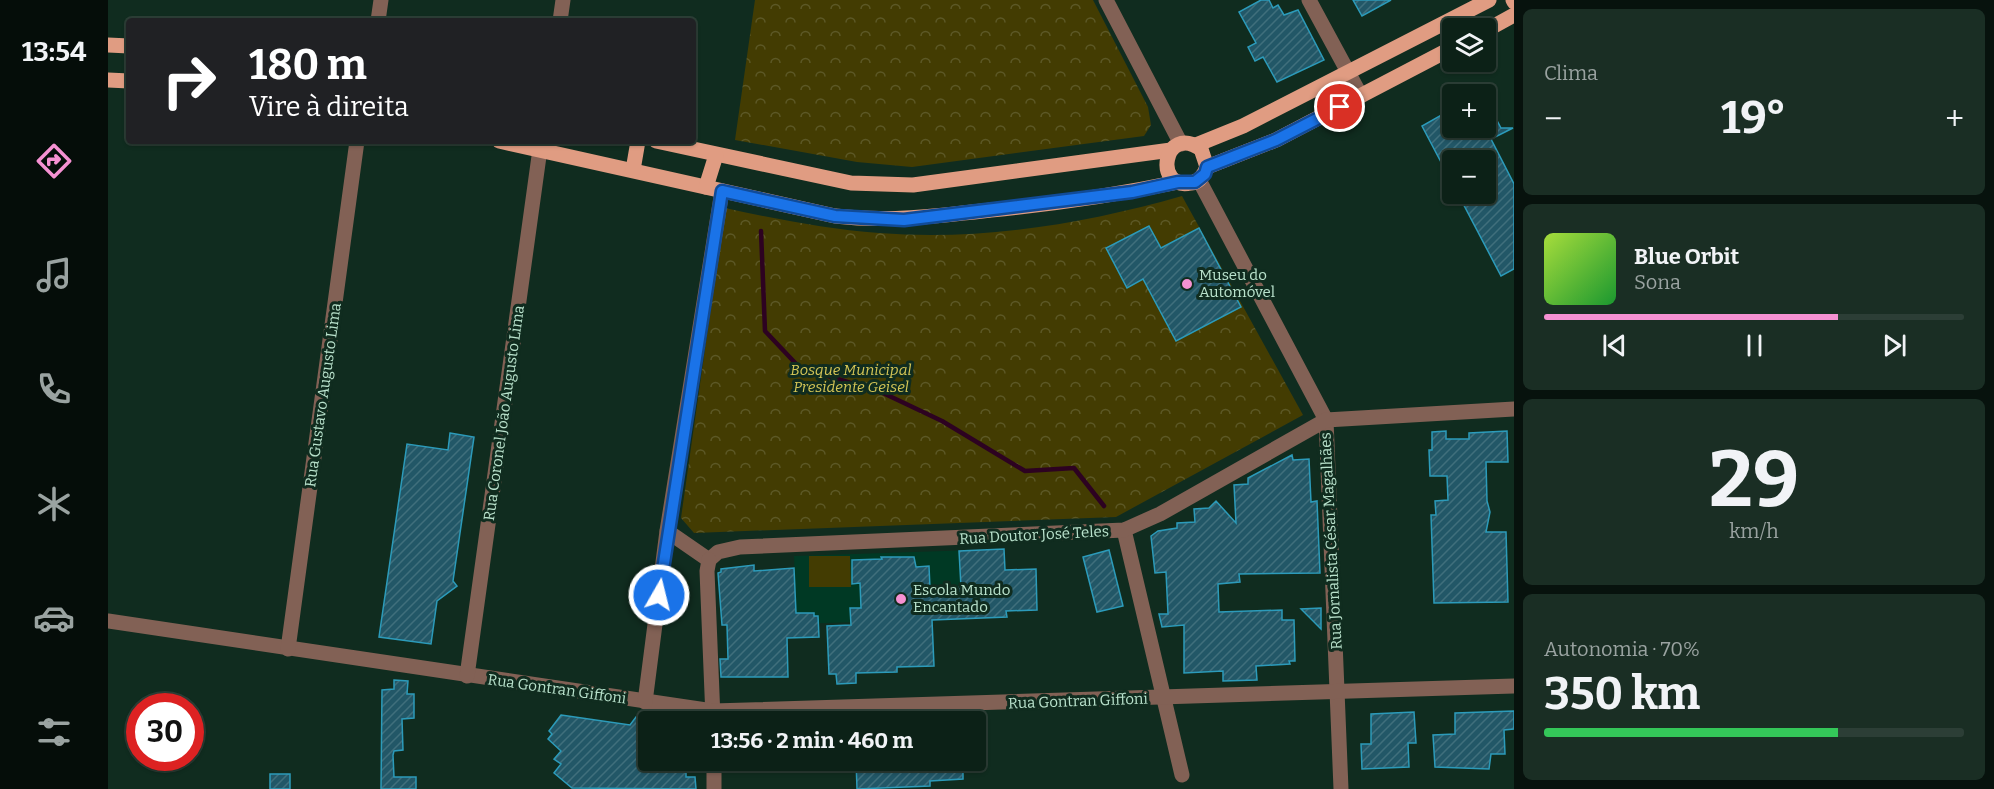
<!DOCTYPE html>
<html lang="pt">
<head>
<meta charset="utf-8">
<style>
  body { margin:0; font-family:Bitter,serif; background:#1a2e24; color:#f1f3f6; height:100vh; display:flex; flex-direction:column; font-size:22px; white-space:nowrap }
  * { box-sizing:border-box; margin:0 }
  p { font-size:20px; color:#9aa3a1 }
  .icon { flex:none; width:33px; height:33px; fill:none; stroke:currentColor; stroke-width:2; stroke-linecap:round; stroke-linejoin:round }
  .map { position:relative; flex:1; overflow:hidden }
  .sheet { display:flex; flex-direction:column; gap:9px; padding:9px; background:#07120d; width:480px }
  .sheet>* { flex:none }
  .hud { position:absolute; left:18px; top:18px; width:570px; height:126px; border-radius:6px; box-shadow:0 2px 4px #0004,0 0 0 2px #2c3e36; background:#202124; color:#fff; overflow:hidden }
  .controls { position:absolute; left:1334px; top:18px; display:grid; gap:12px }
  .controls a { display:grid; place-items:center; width:54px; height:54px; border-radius:6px; background:#0c2117; box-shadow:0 2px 4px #0004,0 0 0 2px #2c3e36; font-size:30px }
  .speed { position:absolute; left:18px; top:693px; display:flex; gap:12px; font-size:30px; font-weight:700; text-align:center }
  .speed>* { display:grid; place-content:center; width:78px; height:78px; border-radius:50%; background:#0c2117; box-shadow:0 2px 4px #0004,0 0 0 2px #2c3e36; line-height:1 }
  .speed .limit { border:9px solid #d22; background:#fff; color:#111 }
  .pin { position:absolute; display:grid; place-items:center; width:51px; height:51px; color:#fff; margin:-26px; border:3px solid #fff; border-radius:50%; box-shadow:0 2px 6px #0007 }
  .me { position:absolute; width:66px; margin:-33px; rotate:8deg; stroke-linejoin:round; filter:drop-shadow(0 0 4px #0008) }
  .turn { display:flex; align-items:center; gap:21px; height:126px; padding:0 24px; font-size:27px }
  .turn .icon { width:78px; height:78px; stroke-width:2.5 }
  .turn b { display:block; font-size:42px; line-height:51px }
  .big { font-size:45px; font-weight:700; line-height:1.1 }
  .sheet .card { flex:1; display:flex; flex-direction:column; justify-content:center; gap:9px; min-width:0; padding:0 21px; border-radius:9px; background:#1a2e24 }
  .sheet .dial { align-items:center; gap:0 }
  .dial b { font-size:78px; line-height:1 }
  .song { display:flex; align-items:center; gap:18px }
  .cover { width:72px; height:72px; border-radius:9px; background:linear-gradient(135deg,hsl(80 70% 55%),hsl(130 70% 35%)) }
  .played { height:6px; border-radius:3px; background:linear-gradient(90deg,#f591d2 70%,#2c3e36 70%) }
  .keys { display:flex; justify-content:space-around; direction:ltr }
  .heat { display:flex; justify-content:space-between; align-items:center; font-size:33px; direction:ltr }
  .charge { height:9px; border-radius:4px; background:linear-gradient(90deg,#34c759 70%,#2c3e36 0) }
  .trip { position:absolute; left:530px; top:711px; width:348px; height:60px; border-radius:6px; background:#0c2117; box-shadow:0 2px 4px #0004,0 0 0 2px #2c3e36; font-weight:700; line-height:60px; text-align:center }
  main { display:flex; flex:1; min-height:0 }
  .tab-bar { display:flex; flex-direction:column; width:108px; justify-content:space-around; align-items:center; background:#050d09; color:#9aa3a1 }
  .tab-bar .icon { width:42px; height:42px }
  .tab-bar .active { color:#f591d2 }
  .tab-bar b { font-size:27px; color:#f1f3f6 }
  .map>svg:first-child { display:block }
  .built { fill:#003924 }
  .park { fill:url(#park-crowns) }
  .pitch { fill:#433c02 }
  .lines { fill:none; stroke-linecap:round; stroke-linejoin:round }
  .stream { stroke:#2d0221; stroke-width:4.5 }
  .building { fill:url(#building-hatch); stroke:#2c9bba; stroke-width:1.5 }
  .minor { stroke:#826155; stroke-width:15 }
  .major { stroke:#e09c82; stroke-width:15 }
  .route-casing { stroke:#114b97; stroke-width:15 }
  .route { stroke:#1a73e8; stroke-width:10 }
  .poi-dot { fill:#f591d2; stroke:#102c1f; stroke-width:2 }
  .labels { text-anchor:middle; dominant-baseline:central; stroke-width:6; stroke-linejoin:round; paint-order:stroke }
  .poi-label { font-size:15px; fill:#b9e2cc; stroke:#102c1f; text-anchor:start }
  .park-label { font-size:15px; font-style:italic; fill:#d4c556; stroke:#102c1f }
  .street-label { font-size:15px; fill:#b9e2cc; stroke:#102c1f }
</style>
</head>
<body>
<main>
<nav class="tab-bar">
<b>13:54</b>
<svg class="icon active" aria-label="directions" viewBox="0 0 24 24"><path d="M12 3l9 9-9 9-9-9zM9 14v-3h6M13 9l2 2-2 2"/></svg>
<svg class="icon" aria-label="music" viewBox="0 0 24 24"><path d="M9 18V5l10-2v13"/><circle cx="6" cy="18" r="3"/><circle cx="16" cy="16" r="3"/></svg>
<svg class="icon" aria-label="phone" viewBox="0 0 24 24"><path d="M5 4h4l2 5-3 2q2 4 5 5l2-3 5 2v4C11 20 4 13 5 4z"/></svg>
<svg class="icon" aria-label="climate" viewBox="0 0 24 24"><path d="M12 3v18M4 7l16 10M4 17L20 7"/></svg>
<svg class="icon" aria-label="car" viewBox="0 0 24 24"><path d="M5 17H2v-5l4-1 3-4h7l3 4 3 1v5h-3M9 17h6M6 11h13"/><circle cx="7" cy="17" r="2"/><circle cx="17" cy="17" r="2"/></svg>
<svg class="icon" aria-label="filters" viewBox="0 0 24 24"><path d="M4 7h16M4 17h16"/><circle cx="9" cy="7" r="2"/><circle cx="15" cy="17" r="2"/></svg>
</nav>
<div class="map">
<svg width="1406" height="789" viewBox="0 0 1406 789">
  <defs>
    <pattern id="park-crowns" width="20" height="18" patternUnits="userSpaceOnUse" patternTransform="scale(1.5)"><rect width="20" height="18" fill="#433c02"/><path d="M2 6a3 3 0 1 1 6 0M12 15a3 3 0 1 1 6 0" fill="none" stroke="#5c5826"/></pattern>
    <pattern id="building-hatch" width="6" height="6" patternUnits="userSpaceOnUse" patternTransform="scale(1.5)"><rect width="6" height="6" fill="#225767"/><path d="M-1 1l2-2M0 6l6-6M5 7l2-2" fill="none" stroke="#406f7c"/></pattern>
  </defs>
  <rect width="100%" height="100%" fill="#102c1f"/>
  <path class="built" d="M896 549 899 617 688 624 686 556Z"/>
  <g class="park">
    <path d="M647 0H985L1040 107 1043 125 1036 136 804 167 749 162 627 140Z"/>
    <path d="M1074 196 1195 415 1008 517 586 533 573 518 617 208C668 219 719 229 771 233 873 241 976 224 1074 196Z"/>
  </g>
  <path class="pitch" d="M701 556H742L743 587H701Z"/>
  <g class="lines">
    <path class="stream" d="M653 231 657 331 691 367 775 393 834 421 917 471 966 468 996 506"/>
  </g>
  <g class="building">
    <path d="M1153 0H1161L1165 8 1170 5 1176 15 1190 10 1216 60 1169 82 1155 57 1147 61 1140 47 1148 43 1131 12Z"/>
    <path d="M1245 0H1283L1254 16Z"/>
    <path d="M1377 98 1393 128H1405L1383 139 1406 184V269L1393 276 1350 194H1377V160H1344V183L1314 126 1344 109V128H1377Z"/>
    <path d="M1041 226 1053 248 1091 228 1133 307 1068 341 1035 279 1019 288 998 248Z"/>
    <path d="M1338 431V439H1361V433L1399 431 1400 462H1378L1379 501 1382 512 1378 532H1398L1400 602 1326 603 1323 515H1328L1327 501 1340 500 1339 476H1322L1321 450H1324V432Z"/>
    <path d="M342 433 366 437 345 581 349 586 329 601 323 644 271 637 299 444 340 450Z"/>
    <path d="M1184 455 1185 460 1201 459 1203 502 1209 501 1212 573 1131 574 1132 582 1110 584 1111 612 1174 610V620H1186L1187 661H1181L1182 664 1148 666 1149 680 1115 681V671L1076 673V625L1054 627 1051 614H1060L1058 572 1047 573 1043 536 1050 531 1069 528V523L1087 522 1086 509 1101 508 1108 501 1128 523 1126 485 1140 484V478Z"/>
    <path d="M896 549 897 570 928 569 929 610 898 611 899 617 824 620 826 666 789 667V672L748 673V683L729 684 728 674H721L719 626 743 625 742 608H753L752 583 744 584V560L774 559 773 557H806L808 567 821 566 822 588 853 587 851 551Z"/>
    <path d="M1001 550 1015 606 989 612 975 557Z"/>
    <path d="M646 565V571L686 568 688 613H706V616H710L711 637 679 638 680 677H613L612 659H620L619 625H614L610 573 613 572V569Z"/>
    <path d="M1213 608V629L1193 609Z"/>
    <path d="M286 680 300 681 299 694H306V718L294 719 295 750 286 751 285 755 286 777H308V789H273L274 690 286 689Z"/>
    <path d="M1406 711V729L1396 730 1397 754H1383L1381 769 1327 767 1325 735 1347 734V713Z"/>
    <path d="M1306 712 1308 743H1300L1301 767 1254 769 1253 744H1263V714Z"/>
    <path d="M453 715 522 725 528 717 540 726V760H568L578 768V777H587L588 789 464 788 446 773 453 764 446 759 453 751 440 739 444 734 441 731Z"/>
    <path d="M748 760H782V771L825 769V760H855V779L822 781V786L749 789Z"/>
    <rect x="162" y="774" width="20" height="15"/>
  </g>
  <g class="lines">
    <g class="minor">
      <path d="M998 0 1073 144"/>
      <path d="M1201 0 1253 96"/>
      <path d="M270 21 273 0"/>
      <path d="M452 21 455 0"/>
      <path d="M1091 180 1218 420 1233 789"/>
      <path d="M1016 530 1074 775"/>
      <path d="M559 531 601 560"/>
      <path d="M601 560 610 552 632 547 1016 530 1052 514 1218 420 1406 409"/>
      <path d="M601 560 599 571 605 718"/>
      <path d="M0 621 605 711 1406 686"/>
      <path d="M180 649 249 141"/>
      <path d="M359 676 432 149"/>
      <path d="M537 702 559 531 614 191"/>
      <path d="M606 760V789"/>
    </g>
    <g class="major">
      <path d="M1405 0 1406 2"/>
      <path d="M1377 31 1406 15"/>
      <path d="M0 45 21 46"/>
      <path d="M0 80 21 81"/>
      <path d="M391 141 727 216C780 222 830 216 883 210 946 204 1008 195 1070 182"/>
      <path d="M548 141 743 183 805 185 1063 150"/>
      <path d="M1088 145 1135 126 1381 0"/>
      <path d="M1099 167 1093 149C1055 123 1045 191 1083 183 1092 182 1096 175 1099 167L1168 140 1344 48"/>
      <path d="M525 170 530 141"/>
      <path d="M598 187 608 155"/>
    </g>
  </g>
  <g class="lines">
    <g class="route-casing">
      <path id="route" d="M551 595 614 191 727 216 796 220 1024 192 1070 182H1087L1097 174 1099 167 1168 140 1232 107"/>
    </g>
    <use href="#route" class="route"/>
  </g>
  <g class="poi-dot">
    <circle cx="1079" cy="284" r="6"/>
    <circle cx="793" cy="599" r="6"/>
  </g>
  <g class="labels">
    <g class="poi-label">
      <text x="1091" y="275">Museu do<tspan x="1091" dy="17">Automóvel</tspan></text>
      <text x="805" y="590">Escola Mundo<tspan x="805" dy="17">Encantado</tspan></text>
    </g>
    <g class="park-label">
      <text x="743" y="370">Bosque Municipal<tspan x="743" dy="17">Presidente Geisel</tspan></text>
    </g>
    <g class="street-label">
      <text transform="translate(215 395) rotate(-82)">Rua Gustavo Augusto Lima</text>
      <text transform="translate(396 413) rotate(-82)">Rua Coronel João Augusto Lima</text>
      <text transform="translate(926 535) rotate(-3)">Rua Doutor José Teles</text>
      <text transform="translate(1223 541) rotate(-93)">Rua Jornalista César Magalhães</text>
      <text transform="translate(449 689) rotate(8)">Rua Gontran Giffoni</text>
      <text transform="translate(970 701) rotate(-2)">Rua Gontran Giffoni</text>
    </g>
  </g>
</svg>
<div class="controls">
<a><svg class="icon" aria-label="layers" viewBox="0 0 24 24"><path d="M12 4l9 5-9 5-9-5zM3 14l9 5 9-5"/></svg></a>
<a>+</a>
<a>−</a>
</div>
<div class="speed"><div class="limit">30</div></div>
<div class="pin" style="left:1232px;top:107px;background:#d93025"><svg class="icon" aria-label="arrive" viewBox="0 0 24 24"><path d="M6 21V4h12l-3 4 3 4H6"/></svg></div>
<svg class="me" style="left:551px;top:595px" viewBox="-20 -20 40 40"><circle r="17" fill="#1a73e8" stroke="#fff" stroke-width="3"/><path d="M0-11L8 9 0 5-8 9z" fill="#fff"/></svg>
<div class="trip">13:56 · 2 min · 460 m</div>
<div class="hud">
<div class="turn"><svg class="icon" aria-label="right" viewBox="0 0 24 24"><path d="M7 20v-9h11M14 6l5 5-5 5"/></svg><div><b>180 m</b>Vire à direita</div></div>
</div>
</div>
<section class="sheet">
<div class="card"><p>Clima</p>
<div class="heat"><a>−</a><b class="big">19°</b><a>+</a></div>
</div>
<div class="card">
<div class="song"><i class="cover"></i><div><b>Blue Orbit</b><p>Sona</p></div></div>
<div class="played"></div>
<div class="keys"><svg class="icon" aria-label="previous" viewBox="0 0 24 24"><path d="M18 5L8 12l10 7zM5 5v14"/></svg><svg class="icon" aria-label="pause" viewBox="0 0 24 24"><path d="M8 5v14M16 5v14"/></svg><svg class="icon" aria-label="next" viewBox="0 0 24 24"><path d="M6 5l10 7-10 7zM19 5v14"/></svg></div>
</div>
<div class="card dial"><b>29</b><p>km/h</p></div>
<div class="card"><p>Autonomia · 70%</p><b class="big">350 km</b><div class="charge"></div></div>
</section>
</main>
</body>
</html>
